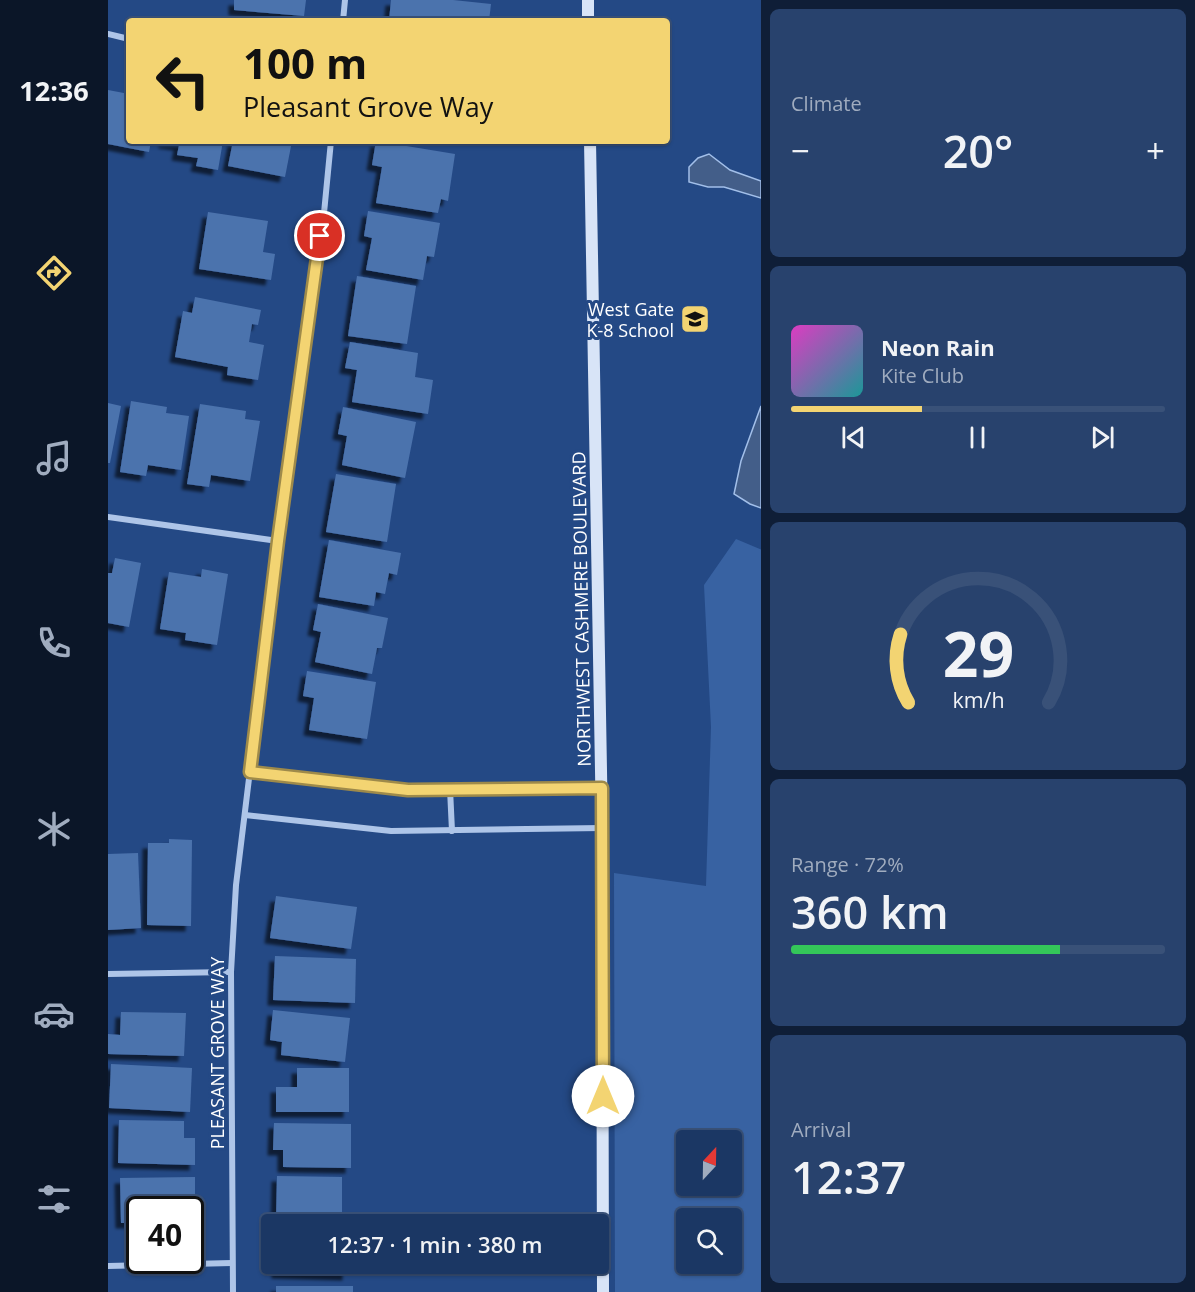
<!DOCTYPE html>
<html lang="en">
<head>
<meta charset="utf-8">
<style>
  body { margin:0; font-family:"Open Sans",sans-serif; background:#28426d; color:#f1f3f6; height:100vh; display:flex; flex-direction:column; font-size:22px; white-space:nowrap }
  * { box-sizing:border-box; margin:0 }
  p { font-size:20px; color:#a0acbf }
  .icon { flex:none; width:33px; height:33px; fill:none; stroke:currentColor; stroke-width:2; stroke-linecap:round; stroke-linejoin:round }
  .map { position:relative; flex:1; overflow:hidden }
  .sheet { display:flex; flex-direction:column; gap:9px; padding:9px; background:#0f1e37; width:434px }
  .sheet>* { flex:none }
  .guide { position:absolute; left:18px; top:18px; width:544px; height:126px; border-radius:6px; box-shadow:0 2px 4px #0004,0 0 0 2px #395178; background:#f3d472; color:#111; overflow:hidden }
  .needle { width:39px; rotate:22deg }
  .buttons { position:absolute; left:568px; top:1130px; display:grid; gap:12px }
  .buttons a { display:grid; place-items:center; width:66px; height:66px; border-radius:6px; background:#1b3764; box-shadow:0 2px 4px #0004,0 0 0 2px #395178; font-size:30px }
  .speed { position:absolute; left:18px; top:1196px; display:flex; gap:12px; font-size:30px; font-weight:700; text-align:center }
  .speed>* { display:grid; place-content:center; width:78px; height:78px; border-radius:50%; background:#1b3764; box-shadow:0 2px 4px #0004,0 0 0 2px #395178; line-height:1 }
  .speed .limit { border:3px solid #111; border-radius:9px; background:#fff; color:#111 }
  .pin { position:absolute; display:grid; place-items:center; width:51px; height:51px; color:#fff; margin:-26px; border:3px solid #fff; border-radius:50%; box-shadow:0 2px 6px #0007 }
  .me { position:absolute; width:66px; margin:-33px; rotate:0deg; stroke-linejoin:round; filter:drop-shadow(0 0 4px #0008) }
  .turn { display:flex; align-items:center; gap:21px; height:126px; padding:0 18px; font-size:27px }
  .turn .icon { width:78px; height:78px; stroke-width:2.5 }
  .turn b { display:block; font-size:42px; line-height:51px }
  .big { font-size:45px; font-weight:600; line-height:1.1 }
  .sheet .widget { flex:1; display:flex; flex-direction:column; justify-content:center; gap:9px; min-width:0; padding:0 21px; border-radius:9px; background:#28426d }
  .sheet .dial { align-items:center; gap:0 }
  .dial svg { height:156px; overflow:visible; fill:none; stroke:#395178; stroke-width:7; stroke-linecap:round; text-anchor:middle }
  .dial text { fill:#f1f3f6; stroke:none }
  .song { display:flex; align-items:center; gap:18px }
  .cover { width:72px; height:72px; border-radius:9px; background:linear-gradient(135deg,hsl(310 70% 55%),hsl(180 70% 35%)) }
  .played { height:6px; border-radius:3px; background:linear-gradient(90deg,#f3d472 35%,#395178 35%) }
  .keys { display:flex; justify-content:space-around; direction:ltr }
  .heat { display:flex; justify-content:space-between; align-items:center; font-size:33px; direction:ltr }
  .charge { height:9px; border-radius:4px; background:linear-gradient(90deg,#34c759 72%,#395178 0) }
  .trip { position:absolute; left:153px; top:1214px; width:348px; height:60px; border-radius:6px; background:#1b3764; box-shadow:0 2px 4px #0004,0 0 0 2px #395178; font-weight:600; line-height:60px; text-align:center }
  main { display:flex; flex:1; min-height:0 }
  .menu { display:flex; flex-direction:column; width:108px; justify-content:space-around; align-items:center; background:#0b1628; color:#a0acbf }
  .menu .icon { width:42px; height:42px }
  .menu .on { color:#f3d472 }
  .menu b { font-size:27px; color:#f1f3f6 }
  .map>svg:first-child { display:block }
  .green { fill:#3862a2; fill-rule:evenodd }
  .water { fill:#435e89; stroke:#a2bfe9; stroke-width:1.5 }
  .building { fill:#4c73ad; filter:url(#shadow) }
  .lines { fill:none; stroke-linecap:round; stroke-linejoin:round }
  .street { stroke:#aec5e8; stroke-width:6 }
  .secondary { stroke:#d8e4f7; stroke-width:12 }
  .route-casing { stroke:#9e8a4a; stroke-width:15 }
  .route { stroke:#f3d472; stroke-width:10 }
  .labels { text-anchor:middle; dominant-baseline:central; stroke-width:6; stroke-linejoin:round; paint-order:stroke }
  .poi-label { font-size:18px; fill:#fff; stroke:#244985; text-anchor:end }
  .street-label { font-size:18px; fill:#fff; stroke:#244985 }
</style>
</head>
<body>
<main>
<nav class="menu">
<b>12:36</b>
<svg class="icon on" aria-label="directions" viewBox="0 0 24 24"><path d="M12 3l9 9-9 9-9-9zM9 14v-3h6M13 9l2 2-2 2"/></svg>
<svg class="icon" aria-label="music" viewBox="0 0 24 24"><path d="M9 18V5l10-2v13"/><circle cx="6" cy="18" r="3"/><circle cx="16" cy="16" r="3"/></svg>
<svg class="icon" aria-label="phone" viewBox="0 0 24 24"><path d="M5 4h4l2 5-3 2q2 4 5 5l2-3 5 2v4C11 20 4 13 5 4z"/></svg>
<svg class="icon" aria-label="climate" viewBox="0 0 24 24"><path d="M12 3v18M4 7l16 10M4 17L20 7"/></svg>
<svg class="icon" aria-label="car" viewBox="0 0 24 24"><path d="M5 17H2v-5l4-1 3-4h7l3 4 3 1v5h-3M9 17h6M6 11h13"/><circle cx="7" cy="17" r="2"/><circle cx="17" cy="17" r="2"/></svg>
<svg class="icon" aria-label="filters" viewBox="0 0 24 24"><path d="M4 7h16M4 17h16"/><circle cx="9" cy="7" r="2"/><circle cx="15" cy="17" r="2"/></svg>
</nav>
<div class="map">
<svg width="654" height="1292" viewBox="0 0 654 1292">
  <defs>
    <filter id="shadow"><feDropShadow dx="-5.5" dy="5.5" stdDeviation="1.5" flood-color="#0009"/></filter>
  </defs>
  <rect width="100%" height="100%" fill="#244985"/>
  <path class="green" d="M628 539 654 550 653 1292H507L506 873 598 886 603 727 596 585ZM579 1140H624V1185H579ZM579 1218H624V1263H579Z"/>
  <g class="water">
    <path d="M601 154 622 170 653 181V198L616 187H600L581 182V167L590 158Z"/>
    <path d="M653 406V508L642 504 626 494 633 461Z"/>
  </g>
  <g class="building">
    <path d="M126 0H198L196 16 126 10Z"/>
    <path d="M283 0H345L383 4 381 21H281Z"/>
    <path d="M0 90 21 94V141H43L41 152 0 144Z"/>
    <path d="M56 141H115L110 170 88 166 90 158 69 155 71 145 56 143Z"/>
    <path d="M125 141H184L177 177 120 166Z"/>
    <path d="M268 141 347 154 340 201 333 199 330 213 268 203 274 167 264 165Z"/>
    <path d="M260 211 332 223 326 257 319 256 315 280 258 270 264 238 256 236Z"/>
    <path d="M100 212 160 221 155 252 167 254 163 280 91 269Z"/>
    <path d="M249 276 308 286 299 344 240 336Z"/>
    <path d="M87 297 153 310 150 325 144 324 141 342 156 345 150 380 119 375 120 367 67 357 75 311 84 313Z"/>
    <path d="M242 342 310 353 307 377 325 380 320 414 244 402 249 370 237 368Z"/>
    <path d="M23 401 59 407 58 413 81 416 73 470 40 465 38 476 12 472Z"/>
    <path d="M0 403 13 406 2 463H0Z"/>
    <path d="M92 404 138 411 137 419 152 421 142 481 103 475 101 487 79 484Z"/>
    <path d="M235 407 308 422 297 478 234 465 239 436 230 434Z"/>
    <path d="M228 474 288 484 279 542 218 532Z"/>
    <path d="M221 540 293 553 289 575 281 573 277 594 268 592 266 606 211 597Z"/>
    <path d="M7 558 33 563 21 627 0 623V573H4Z"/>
    <path d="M94 569 120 574 109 645 77 640 78 633 52 629 61 572 93 577Z"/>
    <path d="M210 604 280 618 274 648H269L264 674 207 662 213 632 205 630Z"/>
    <path d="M199 671 268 682 259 739 201 730 206 698 195 696Z"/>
    <path d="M61 839 84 840 83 926 39 925 40 843H61Z"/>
    <path d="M30 853 33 928 0 930V854Z"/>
    <path d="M168 896 249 907 243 949 162 938Z"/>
    <path d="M167 956 248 959 247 1003 165 1000Z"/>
    <path d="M165 1010 242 1018 237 1062 173 1055 174 1042 162 1040Z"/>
    <path d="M13 1012 78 1013 76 1056 0 1054V1034L12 1035Z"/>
    <path d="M3 1064 84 1068 82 1112 1 1108Z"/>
    <path d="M189 1068H241V1112H168V1087H189Z"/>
    <path d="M11 1120 76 1121V1138H87V1165L10 1163Z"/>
    <path d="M166 1123 243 1124V1168L175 1167V1150H165Z"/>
    <path d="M169 1176 234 1177V1221L168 1220Z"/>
    <path d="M87 1177V1202H78V1209H32V1223H13L12 1178Z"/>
    <path d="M169 1263H240V1275L169 1273Z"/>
    <rect x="168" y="1286" width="77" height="6"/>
  </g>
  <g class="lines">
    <g class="street">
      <path d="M235 21 237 0"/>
      <path d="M0 34 21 39"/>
      <path d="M0 517 170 541"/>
      <path d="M142 772 300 790 493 788"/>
      <path d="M342 789 344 831"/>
      <path d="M137 815 283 831 494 828"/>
      <path d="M0 974 123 972"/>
      <path d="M0 1266 124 1263"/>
      <path d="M125 1292 123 972 128 885 170 541 216 213 223 141"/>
    </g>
    <g class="secondary">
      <path d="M480 0V21"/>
      <path d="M482 141 494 828 495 1292"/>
    </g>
  </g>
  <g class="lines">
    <g class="route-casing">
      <path id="route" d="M212 236 170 541 142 772 300 790 494 788 495 1096"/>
    </g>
    <use href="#route" class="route"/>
  </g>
  <defs>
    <g id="school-square" transform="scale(1.5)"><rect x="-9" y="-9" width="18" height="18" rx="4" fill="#f3d472" stroke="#244985"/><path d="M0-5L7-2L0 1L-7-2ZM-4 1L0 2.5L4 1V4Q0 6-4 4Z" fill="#111"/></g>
  </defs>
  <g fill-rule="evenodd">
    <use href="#school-square" x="587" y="319"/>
  </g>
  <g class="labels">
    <g class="poi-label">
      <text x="566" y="309">West Gate<tspan x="566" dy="21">K-8 School</tspan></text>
    </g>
    <g class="street-label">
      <text transform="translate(473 609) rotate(-91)">NORTHWEST CASHMERE BOULEVARD</text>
      <text transform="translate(109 1053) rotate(-90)">PLEASANT GROVE WAY</text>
    </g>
  </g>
</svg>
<div class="buttons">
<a><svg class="needle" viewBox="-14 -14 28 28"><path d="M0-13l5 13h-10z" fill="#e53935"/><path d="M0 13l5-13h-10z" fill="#a0acbf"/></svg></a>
<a><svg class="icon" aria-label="search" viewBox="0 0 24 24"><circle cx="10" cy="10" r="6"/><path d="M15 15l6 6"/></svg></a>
</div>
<div class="speed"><div class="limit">40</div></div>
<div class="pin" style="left:212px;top:236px;background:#d93025"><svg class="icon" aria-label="arrive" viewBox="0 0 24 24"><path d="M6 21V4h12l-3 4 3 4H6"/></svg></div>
<svg class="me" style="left:495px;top:1096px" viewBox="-20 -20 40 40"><circle r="19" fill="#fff"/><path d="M0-13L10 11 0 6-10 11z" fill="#f3d472"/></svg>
<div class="trip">12:37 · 1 min · 380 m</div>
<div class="guide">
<div class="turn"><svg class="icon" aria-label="left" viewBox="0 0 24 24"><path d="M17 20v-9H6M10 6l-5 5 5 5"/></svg><div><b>100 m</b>Pleasant Grove Way</div></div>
</div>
</div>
<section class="sheet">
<div class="widget"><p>Climate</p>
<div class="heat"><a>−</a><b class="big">20°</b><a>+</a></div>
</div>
<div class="widget">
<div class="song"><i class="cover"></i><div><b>Neon Rain</b><p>Kite Club</p></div></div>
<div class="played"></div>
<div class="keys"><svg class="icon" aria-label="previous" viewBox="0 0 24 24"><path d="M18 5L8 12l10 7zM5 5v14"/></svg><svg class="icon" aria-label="pause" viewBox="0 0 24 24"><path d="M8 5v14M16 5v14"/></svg><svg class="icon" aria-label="next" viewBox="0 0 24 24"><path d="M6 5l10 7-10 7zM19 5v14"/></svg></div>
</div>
<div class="widget dial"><svg viewBox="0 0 100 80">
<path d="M14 69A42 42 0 1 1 86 69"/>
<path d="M14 69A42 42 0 0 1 10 34" stroke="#f3d472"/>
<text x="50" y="56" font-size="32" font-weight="700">29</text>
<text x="50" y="72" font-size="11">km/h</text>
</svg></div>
<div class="widget"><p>Range · 72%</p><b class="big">360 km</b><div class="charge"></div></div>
<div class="widget"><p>Arrival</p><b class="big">12:37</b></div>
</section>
</main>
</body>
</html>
